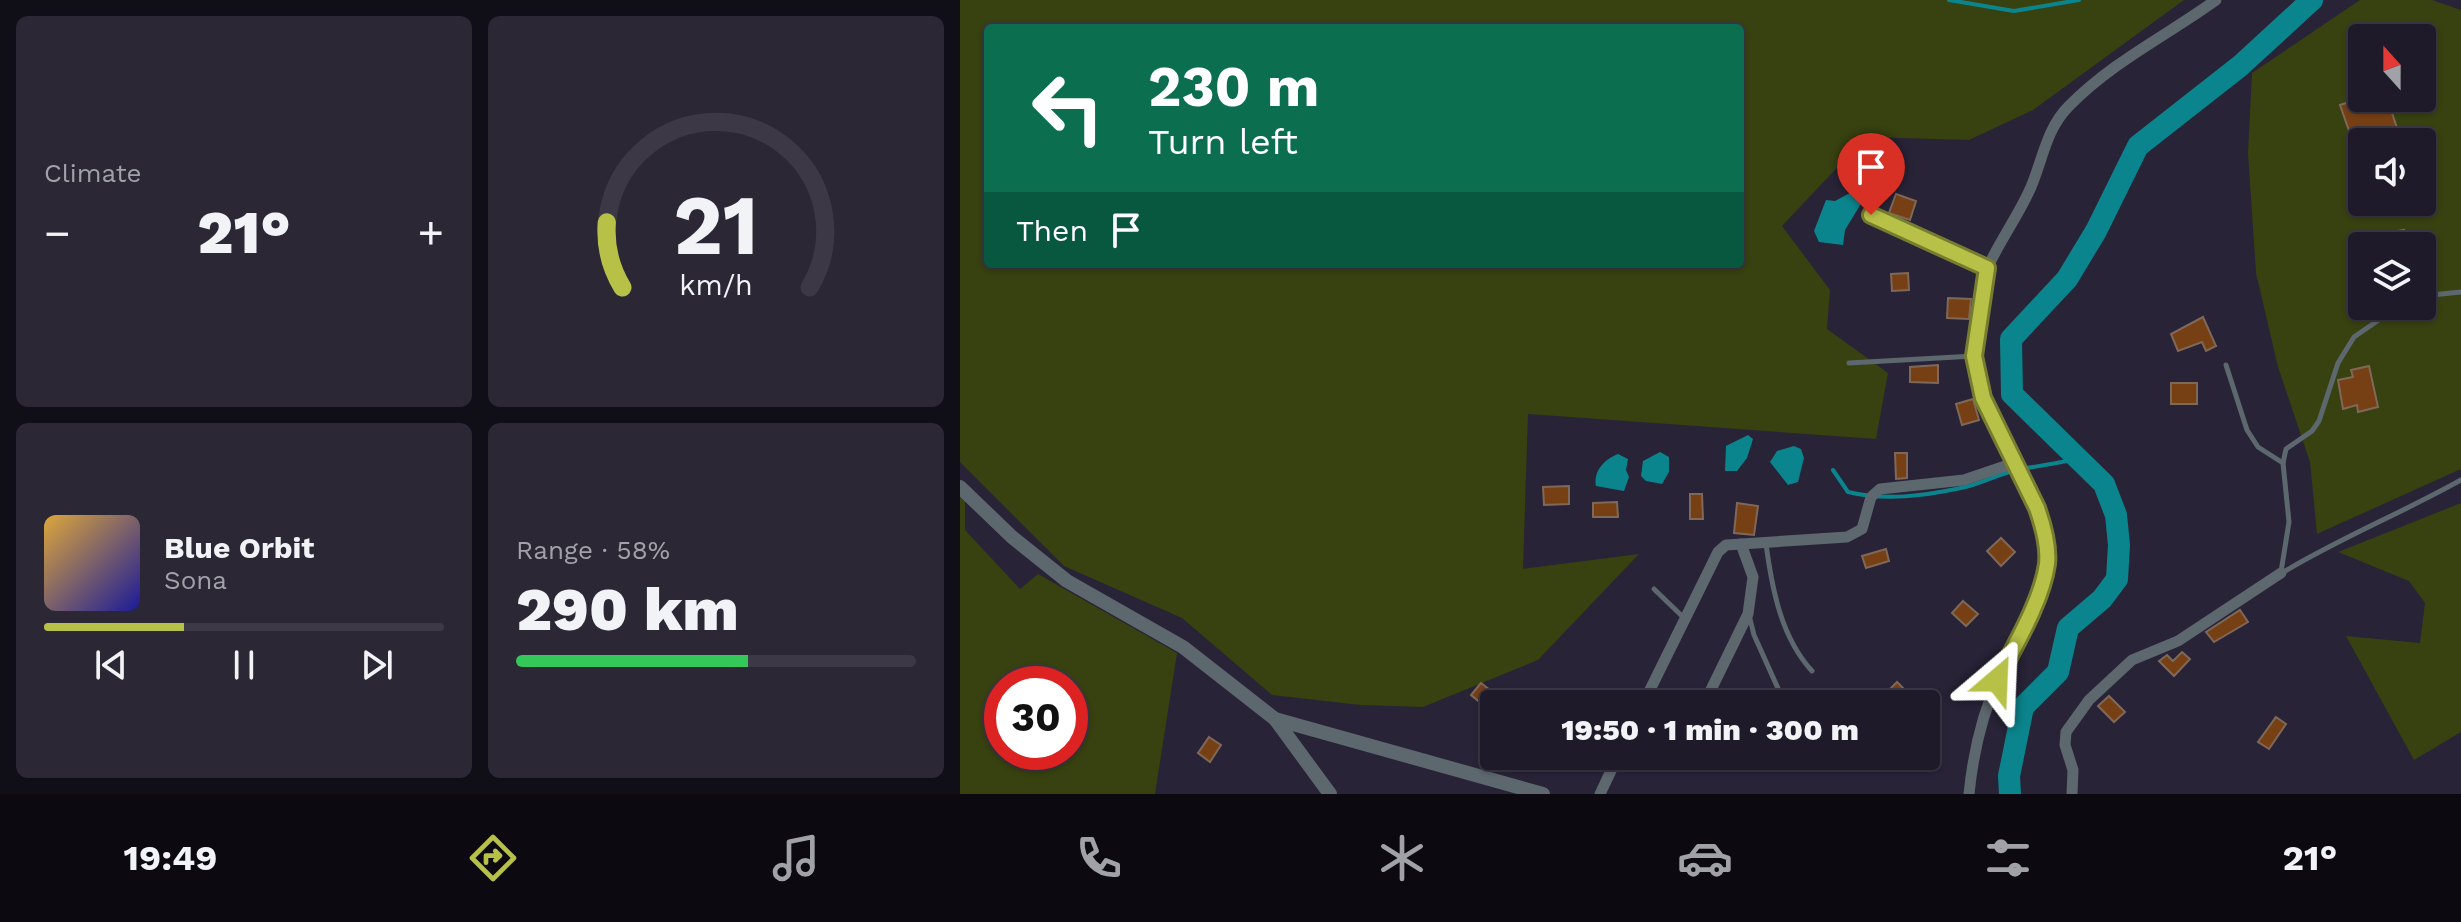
<!DOCTYPE html>
<html lang="en">
<head>
<meta charset="utf-8">
<style>
  body { margin:0; font-family:"Work Sans",sans-serif; background:#2b2735; color:#f1f3f6; height:100vh; display:flex; flex-direction:column; font-size:30px; white-space:nowrap }
  * { box-sizing:border-box; margin:0 }
  p { font-size:26px; color:#a1a1a8 }
  .icon { flex:none; width:44px; height:44px; fill:none; stroke:currentColor; stroke-width:2; stroke-linecap:round; stroke-linejoin:round }
  .map { position:relative; flex:1; overflow:hidden }
  .side { display:flex; flex-direction:column; gap:16px; padding:16px; background:#100e17; width:960px }
  .side>* { flex:none }
  .banner { position:absolute; left:24px; top:24px; width:760px; height:244px; border-radius:8px; box-shadow:0 2px 6px #0004,0 0 0 2px #3c3846; background:#0b6e4f; color:#fff; overflow:hidden }
  .needle { width:52px; rotate:339deg }
  .controls { position:absolute; left:1388px; top:24px; display:grid; gap:16px }
  .controls a { display:grid; place-items:center; width:88px; height:88px; border-radius:8px; background:#1e1a29; box-shadow:0 2px 6px #0004,0 0 0 2px #3c3846; font-size:40px }
  .speed { position:absolute; left:24px; top:666px; display:flex; gap:16px; font-size:40px; font-weight:700; text-align:center }
  .speed>* { display:grid; place-content:center; width:104px; height:104px; border-radius:50%; background:#1e1a29; box-shadow:0 2px 6px #0004,0 0 0 2px #3c3846; line-height:1 }
  .speed .limit { border:12px solid #d22; background:#fff; color:#111 }
  .pin { position:absolute; display:grid; place-items:center; width:68px; height:68px; color:#fff; margin:-82px -34px; border-radius:50% 50% 50% 0; rotate:-45deg; box-shadow:0 0 8px #0007 }
  .pin .icon { rotate:45deg }
  .me { position:absolute; width:88px; margin:-44px; rotate:26deg; stroke-linejoin:round; filter:drop-shadow(0 0 6px #0008) }
  .turn { display:flex; align-items:center; gap:28px; height:168px; padding:0 32px; font-size:36px }
  .turn .icon { width:104px; height:104px; stroke-width:2.5 }
  .turn b { display:block; font-size:56px; line-height:68px }
  .then { display:flex; align-items:center; height:76px; padding:0 32px; background:#0003; gap:16px; font-size:30px }
  .big { font-size:60px; font-weight:800; line-height:1.1 }
  .side .widget { flex:1; display:flex; flex-direction:column; justify-content:center; gap:12px; min-width:0; padding:0 28px; border-radius:12px; background:#2b2735 }
  .side .dial { align-items:center; gap:0 }
  .dial svg { height:208px; overflow:visible; fill:none; stroke:#3c3846; stroke-width:7; stroke-linecap:round; text-anchor:middle }
  .dial text { fill:#f1f3f6; stroke:none }
  .song { display:flex; align-items:center; gap:24px }
  .cover { width:96px; height:96px; border-radius:12px; background:linear-gradient(135deg,hsl(40 70% 55%),hsl(240 70% 35%)) }
  .played { height:8px; border-radius:4px; background:linear-gradient(90deg,#b7c148 35%,#3c3846 35%) }
  .keys { display:flex; justify-content:space-around; direction:ltr }
  .heat { display:flex; justify-content:space-between; align-items:center; font-size:44px; direction:ltr }
  .charge { height:12px; border-radius:6px; background:linear-gradient(90deg,#34c759 58%,#3c3846 0) }
  .side .tiles { flex:1; display:grid; gap:16px; grid-template-columns:repeat(2,1fr) }
  .trip { position:absolute; left:520px; top:690px; width:460px; height:80px; border-radius:8px; background:#1e1a29; box-shadow:0 2px 6px #0004,0 0 0 2px #3c3846; font-weight:800; line-height:80px; text-align:center }
  .tab-bar { display:flex; height:128px; justify-content:space-around; align-items:center; background:#0c0a10; color:#a1a1a8 }
  .tab-bar .icon { width:56px; height:56px }
  .tab-bar .on { color:#b7c148 }
  .tab-bar b { font-size:36px; color:#f1f3f6 }
  main { display:flex; flex:1; min-height:0 }
  .map>svg:first-child { display:block }
  .green { fill:#384110; fill-rule:evenodd }
  .water { fill:#0b858d }
  .lines { fill:none; stroke-linecap:round; stroke-linejoin:round }
  .stream { stroke:#0b858d; stroke-width:4 }
  .river { stroke:#0b858d; stroke-width:22 }
  .building { fill:#764014; stroke:#7f6858; stroke-width:2 }
  .service { stroke:#5d676e; stroke-width:5 }
  .minor { stroke:#5d676e; stroke-width:11 }
  .tertiary { stroke:#5d676e; stroke-width:14 }
  .route-casing { stroke:#777d2f; stroke-width:20 }
  .route { stroke:#b7c148; stroke-width:14 }
</style>
</head>
<body>
<main>
<section class="side">
<div class="tiles">
<div class="widget"><p>Climate</p>
<div class="heat"><a>−</a><b class="big">21°</b><a>+</a></div>
</div>
<div class="widget dial"><svg viewBox="0 0 100 80">
<path d="M14 69A42 42 0 1 1 86 69"/>
<path d="M14 69A42 42 0 0 1 8 44" stroke="#b7c148"/>
<text x="50" y="56" font-size="32" font-weight="700">21</text>
<text x="50" y="72" font-size="11">km/h</text>
</svg></div>
<div class="widget">
<div class="song"><i class="cover"></i><div><b>Blue Orbit</b><p>Sona</p></div></div>
<div class="played"></div>
<div class="keys"><svg class="icon" aria-label="previous" viewBox="0 0 24 24"><path d="M18 5L8 12l10 7zM5 5v14"/></svg><svg class="icon" aria-label="pause" viewBox="0 0 24 24"><path d="M8 5v14M16 5v14"/></svg><svg class="icon" aria-label="next" viewBox="0 0 24 24"><path d="M6 5l10 7-10 7zM19 5v14"/></svg></div>
</div>
<div class="widget"><p>Range · 58%</p><b class="big">290 km</b><div class="charge"></div></div>
</div>
</section>
<div class="map">
<svg width="1501" height="794" viewBox="0 0 1501 794">
  <rect width="100%" height="100%" fill="#282337"/>
  <g class="green">
    <path d="M0 0H1224L1073 110 1009 140 906 137 822 226 870 290 867 329 928 373 916 439 568 414 563 569 679 554 578 660 463 707 401 705 312 695 222 618 104 566 0 462ZM28 28H780V264H28Z"/>
    <path d="M1400 0H1472L1501 10V469L1357 534 1350 462 1318 367 1296 273 1288 153 1292 73ZM1402 38H1462V98H1402ZM1402 142H1462V202H1402ZM1402 246H1462V306H1402Z"/>
    <path d="M0 497 5 501V530L60 589 78 574 217 653 195 794H0ZM42 684H110V752H42Z"/>
    <path d="M1501 503V732L1454 760 1386 636 1460 643 1465 603 1449 581 1378 552Z"/>
  </g>
  <g class="water">
    <path d="M890 193 902 202 885 230 883 245 859 242 854 231 866 200 875 201Z"/>
    <path d="M788 435 793 439 787 458 777 471H765L766 446Z"/>
    <path d="M834 446 841 449 844 458 838 482 828 485 810 462 817 451Z"/>
    <path d="M700 452 709 457V472L702 484 686 481 681 476 683 461Z"/>
    <path d="M658 454 668 459 666 470 669 477 664 491 636 486C633 471 645 459 658 454Z"/>
  </g>
  <g class="lines">
    <g class="stream">
      <path d="M989 0 1054 11 1119 0"/>
      <path d="M873 470 888 492C926 501 963 496 1001 488 1021 484 1040 473 1061 469 1080 466 1098 463 1116 459"/>
    </g>
    <path class="river" d="M1050 794 1049 776 1063 707 1098 672 1108 628 1142 599 1157 579 1159 545 1156 515 1144 484 1052 394 1051 339 1107 279 1136 231 1178 146 1280 66 1352 0"/>
  </g>
  <g class="building">
    <path d="M1402 98H1427L1438 131 1394 145 1380 105Z"/>
    <path d="M936 194 956 201 950 220 929 213Z"/>
    <path d="M1444 230 1447 246H1425L1423 233Z"/>
    <path d="M948 273 949 290 932 291 931 274Z"/>
    <path d="M988 298 1011 299 1009 319 987 318Z"/>
    <path d="M1243 317 1256 346 1246 351 1242 342 1218 351 1211 334Z"/>
    <path d="M978 365V383L950 382V367Z"/>
    <path d="M1409 366 1418 407 1398 412 1397 405 1383 409 1378 380 1393 377 1391 370Z"/>
    <rect x="1211" y="383" width="26" height="21"/>
    <path d="M1013 399 1019 420 1002 425 996 404Z"/>
    <path d="M935 453H947V478L936 479Z"/>
    <path d="M609 486V504L584 505 583 487Z"/>
    <path d="M730 494H742L743 519H730Z"/>
    <path d="M657 502 658 517H633V503Z"/>
    <path d="M777 503 798 506 794 535 774 533Z"/>
    <path d="M1041 538 1055 552 1041 566 1027 551Z"/>
    <path d="M926 549 929 561 906 568 902 556Z"/>
    <path d="M1003 601 1018 614 1006 626 992 613Z"/>
    <path d="M1280 610 1288 622 1254 642 1246 632Z"/>
    <path d="M1222 652 1230 659 1214 676 1199 661 1207 655 1213 661Z"/>
    <path d="M937 682 949 694 940 704 925 694Z"/>
    <path d="M521 683 548 704H534V714L511 695Z"/>
    <path d="M1149 696 1165 712 1154 722 1138 706Z"/>
    <path d="M1316 717 1326 724 1309 749 1298 742Z"/>
    <path d="M249 737 261 745 250 762 238 753Z"/>
  </g>
  <g class="lines">
    <g class="service">
      <path d="M911 215 1027 268"/>
      <path d="M1462 296 1501 292"/>
      <path d="M889 363 1014 356"/>
      <path d="M1266 365 1287 430 1298 447 1323 463"/>
      <path d="M806 544C812 589 821 637 852 671"/>
      <path d="M1321 572 1329 522 1323 463 1326 449 1352 431 1359 421 1378 363 1394 337 1439 306"/>
      <path d="M1322 573C1380 538 1442 513 1501 480"/>
      <path d="M694 589 724 618"/>
      <path d="M789 615 794 635 825 704"/>
    </g>
    <g class="minor">
      <path d="M683 704 758 552 766 545 887 537 902 529 911 497 920 489 1004 480 1057 462"/>
      <path d="M744 704 788 614 793 577 781 544"/>
      <path d="M640 794 658 756"/>
      <path d="M1009 794C1013 754 1022 714 1039 677 1054 645 1087 595 1087 560 1087 492 1041 456 1023 398 1013 365 1014 299 1028 267 1040 240 1059 215 1071 187 1083 159 1086 129 1109 106 1152 62 1206 36 1256 0"/>
      <path d="M1112 794 1113 770 1105 745 1106 732 1129 700 1172 660 1218 641 1321 573"/>
    </g>
    <g class="tertiary">
      <path d="M0 487 52 537 107 581 223 647 315 719 370 794"/>
      <path d="M315 719 583 794"/>
    </g>
  </g>
  <g class="lines">
    <g class="route-casing">
      <path id="route" d="M911 215 1027 268 1014 356 1023 398 1077 508C1083 525 1089 546 1087 564 1082 601 1054 647 1037 680"/>
    </g>
    <use href="#route" class="route"/>
  </g>
</svg>
<div class="controls">
<a><svg class="needle" viewBox="-14 -14 28 28"><path d="M0-13l5 13h-10z" fill="#e53935"/><path d="M0 13l5-13h-10z" fill="#a1a1a8"/></svg></a>
<a><svg class="icon" aria-label="sound" viewBox="0 0 24 24"><path d="M4 9h4l5-4v14l-5-4H4zM17 9q2 3 0 6"/></svg></a>
<a><svg class="icon" aria-label="layers" viewBox="0 0 24 24"><path d="M12 4l9 5-9 5-9-5zM3 14l9 5 9-5"/></svg></a>
</div>
<div class="speed"><div class="limit">30</div></div>
<div class="pin" style="left:911px;top:215px;background:#d93025"><svg class="icon" aria-label="arrive" viewBox="0 0 24 24"><path d="M6 21V4h12l-3 4 3 4H6"/></svg></div>
<svg class="me" style="left:1037px;top:680px" viewBox="-20 -20 40 40"><path d="M0-17L14 15 0 8-14 15z" fill="#b7c148" stroke="#fff" stroke-width="4"/></svg>
<div class="trip">19:50 · 1 min · 300 m</div>
<div class="banner">
<div class="turn"><svg class="icon" aria-label="left" viewBox="0 0 24 24"><path d="M17 20v-9H6M10 6l-5 5 5 5"/></svg><div><b>230 m</b>Turn left</div></div>
<div class="then">Then<svg class="icon" aria-label="arrive" viewBox="0 0 24 24"><path d="M6 21V4h12l-3 4 3 4H6"/></svg></div>
</div>
</div>
</main>
<nav class="tab-bar">
<b>19:49</b>
<svg class="icon on" aria-label="directions" viewBox="0 0 24 24"><path d="M12 3l9 9-9 9-9-9zM9 14v-3h6M13 9l2 2-2 2"/></svg>
<svg class="icon" aria-label="music" viewBox="0 0 24 24"><path d="M9 18V5l10-2v13"/><circle cx="6" cy="18" r="3"/><circle cx="16" cy="16" r="3"/></svg>
<svg class="icon" aria-label="phone" viewBox="0 0 24 24"><path d="M5 4h4l2 5-3 2q2 4 5 5l2-3 5 2v4C11 20 4 13 5 4z"/></svg>
<svg class="icon" aria-label="climate" viewBox="0 0 24 24"><path d="M12 3v18M4 7l16 10M4 17L20 7"/></svg>
<svg class="icon" aria-label="car" viewBox="0 0 24 24"><path d="M5 17H2v-5l4-1 3-4h7l3 4 3 1v5h-3M9 17h6M6 11h13"/><circle cx="7" cy="17" r="2"/><circle cx="17" cy="17" r="2"/></svg>
<svg class="icon" aria-label="filters" viewBox="0 0 24 24"><path d="M4 7h16M4 17h16"/><circle cx="9" cy="7" r="2"/><circle cx="15" cy="17" r="2"/></svg>
<b>21°</b>
</nav>
</body>
</html>
